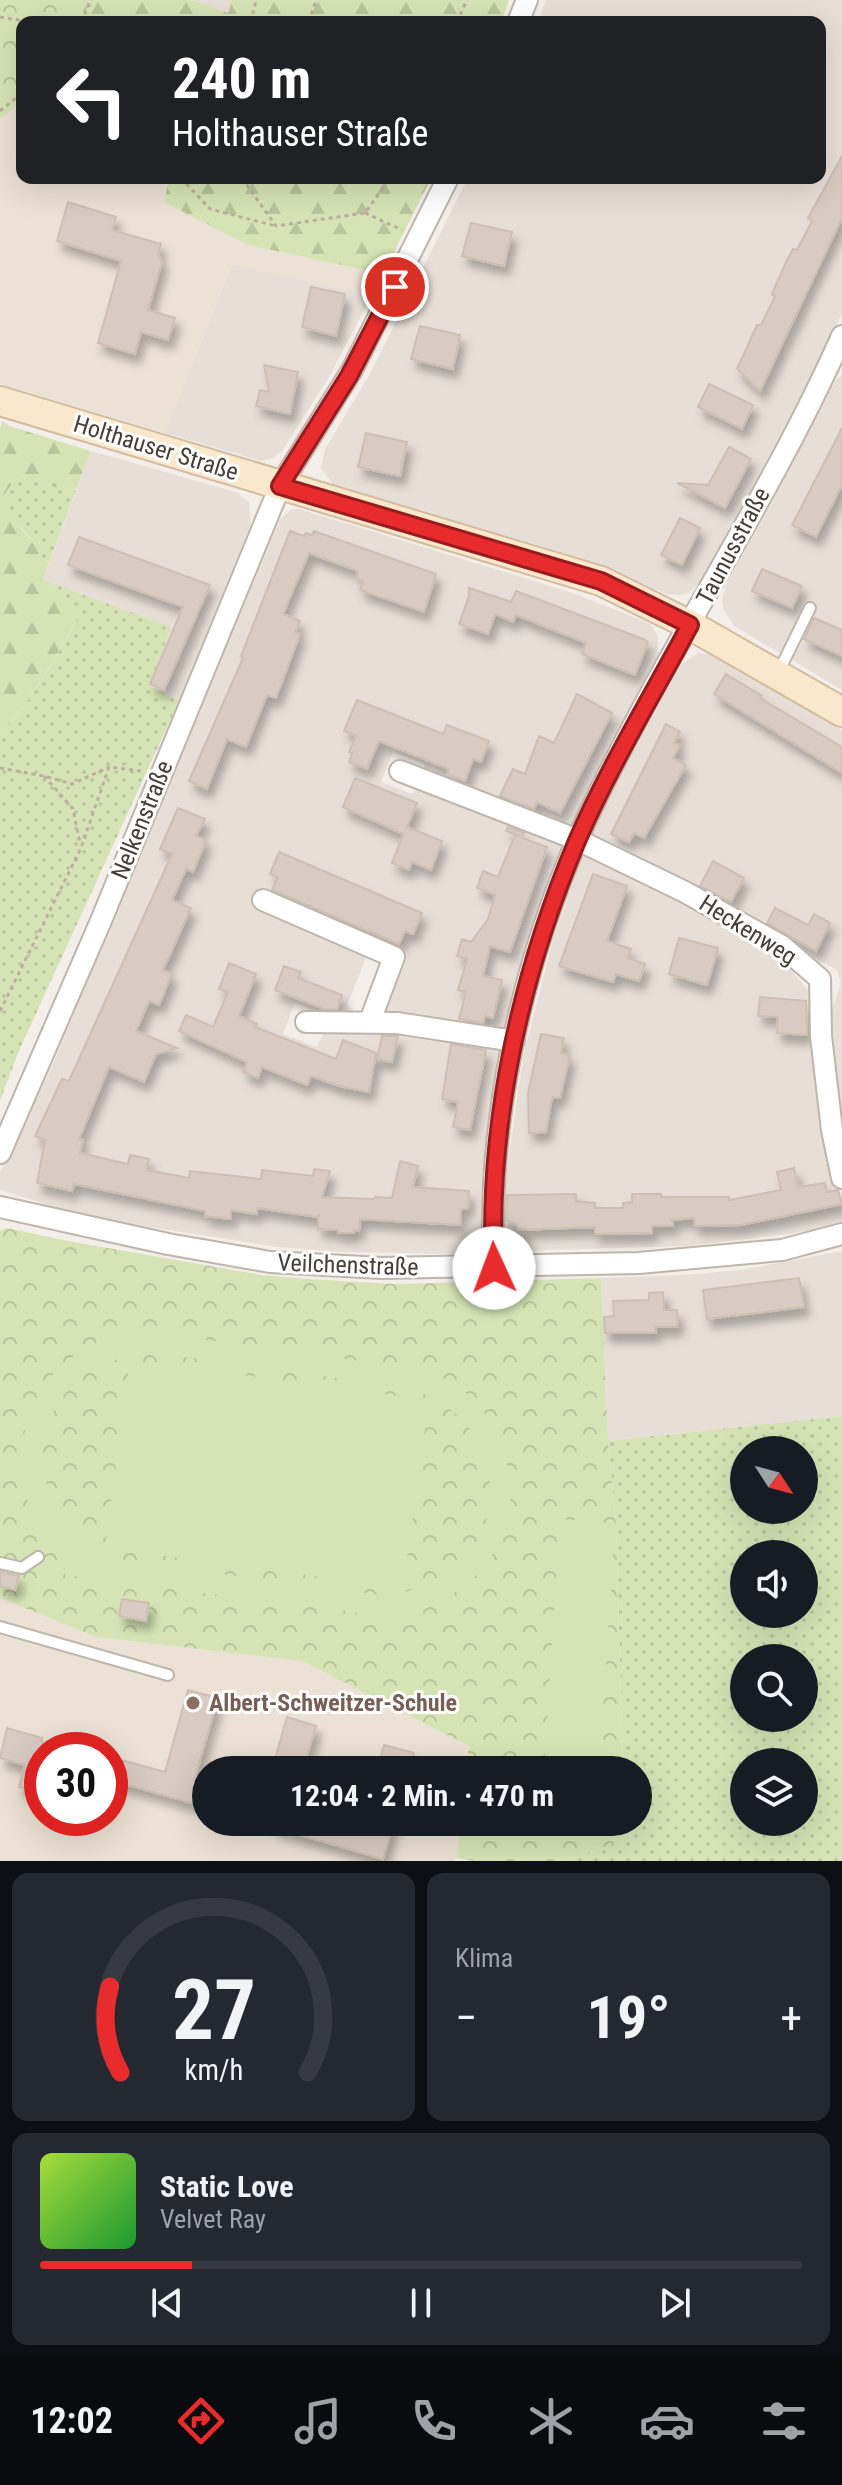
<!DOCTYPE html>
<html lang="de">
<head>
<meta charset="utf-8">
<style>
  body { margin:0; font-family:"Roboto Condensed",sans-serif; background:#242831; color:#f1f3f6; height:100vh; display:flex; flex-direction:column; font-size:30px; white-space:nowrap }
  * { box-sizing:border-box; margin:0 }
  p { font-size:26px; color:#9ea1a6 }
  .icon { flex:none; width:44px; height:44px; fill:none; stroke:currentColor; stroke-width:2; stroke-linecap:round; stroke-linejoin:round }
  .map { position:relative; height:1861px; overflow:hidden }
  .drawer { display:flex; flex-direction:column; gap:12px; padding:12px; background:#0d0f14; flex:1 }
  .drawer>* { flex:none }
  .banner { position:absolute; left:16px; top:16px; width:810px; height:168px; border-radius:16px; box-shadow:0 8px 32px #0002; background:#202124; color:#fff; overflow:hidden }
  .needle { width:52px; rotate:126deg }
  .controls { position:absolute; left:730px; top:1436px; display:grid; gap:16px }
  .controls a { display:grid; place-items:center; width:88px; height:88px; border-radius:50%; background:#171b24; box-shadow:0 8px 32px #0002; font-size:40px }
  .speed { position:absolute; left:24px; top:1732px; display:flex; gap:16px; font-size:40px; font-weight:700; text-align:center }
  .speed>* { display:grid; place-content:center; width:104px; height:104px; border-radius:50%; background:#171b24; box-shadow:0 8px 32px #0002; line-height:1 }
  .speed .limit { border:12px solid #d22; background:#fff; color:#111 }
  .pin { position:absolute; display:grid; place-items:center; width:68px; height:68px; color:#fff; margin:-34px; border:4px solid #fff; border-radius:50%; box-shadow:0 2px 8px #0007 }
  .me { position:absolute; width:88px; margin:-44px; rotate:358deg; stroke-linejoin:round; filter:drop-shadow(0 0 6px #0008) }
  .turn { display:flex; align-items:center; gap:28px; height:168px; padding:0 24px; font-size:36px }
  .turn .icon { width:104px; height:104px; stroke-width:2.5 }
  .turn b { display:block; font-size:56px; line-height:68px }
  .big { font-size:60px; font-weight:700; line-height:1.1 }
  .drawer .widget { flex:1; display:flex; flex-direction:column; justify-content:center; gap:12px; min-width:0; padding:0 28px; border-radius:16px; background:#242831 }
  .drawer .dial { align-items:center; gap:0 }
  .dial svg { height:208px; overflow:visible; fill:none; stroke:#363941; stroke-width:7; stroke-linecap:round; text-anchor:middle }
  .dial text { fill:#f1f3f6; stroke:none }
  .song { display:flex; align-items:center; gap:24px }
  .cover { width:96px; height:96px; border-radius:12px; background:linear-gradient(135deg,hsl(80 70% 55%),hsl(130 70% 35%)) }
  .played { height:8px; border-radius:4px; background:linear-gradient(90deg,#e82b2c 20%,#363941 20%) }
  .keys { display:flex; justify-content:space-around; direction:ltr }
  .heat { display:flex; justify-content:space-between; align-items:center; font-size:44px; direction:ltr }
  .drawer .tiles { flex:1; display:grid; gap:12px; grid-template-columns:1fr 1fr }
  .widget:last-child { grid-column:span 2 }
  .trip { position:absolute; left:192px; top:1756px; width:460px; height:80px; border-radius:40px; background:#171b24; box-shadow:0 8px 32px #0002; font-weight:700; line-height:80px; text-align:center }
  .tab-bar { display:flex; height:128px; justify-content:space-around; align-items:center; background:#090b0e; color:#9ea1a6 }
  .tab-bar .icon { width:56px; height:56px }
  .tab-bar .active { color:#e82b2c }
  .tab-bar b { font-size:36px; color:#f1f3f6 }
  .map>svg:first-child { display:block }
  .residential { fill:#e7dfd7 }
  .education { fill:#ebe1d4; fill-rule:evenodd }
  .grass { fill:url(#grass-dots); fill-rule:evenodd }
  .forest { fill:url(#forest-firs) }
  .park { fill:url(#park-crowns) }
  .garden { fill:#d6e4b5; fill-rule:evenodd }
  .building { fill:#d7cbc2; stroke:#cebfb3; stroke-width:2; filter:url(#shadow) }
  .lines { fill:none; stroke-linecap:round; stroke-linejoin:round }
  .lane-casing { stroke:#beb5ac; stroke-width:14 }
  .street-casing { stroke:#beb5ac; stroke-width:24 }
  .secondary-casing { stroke:#d2bc9e; stroke-width:32 }
  .path { stroke:#beae9f; stroke-width:3; stroke-dasharray:4 4; stroke-linecap:butt }
  .lane { stroke:#fff; stroke-width:10 }
  .street { stroke:#fff; stroke-width:20 }
  .secondary { stroke:#fae8cc; stroke-width:28 }
  .route-casing { stroke:#971c1d; stroke-width:20 }
  .route { stroke:#e82b2c; stroke-width:14 }
  .education-dot { fill:#8d6e63; stroke:#fff; stroke-width:3 }
  .labels { text-anchor:middle; dominant-baseline:central; stroke-width:6; stroke-linejoin:round; paint-order:stroke }
  .street-label { font-size:24px; fill:#463e38; stroke:#fff }
  .education-label { font-size:24px; font-weight:bold; fill:#785e54; stroke:#fff; text-anchor:start }
</style>
</head>
<body>
<div class="map">
<svg width="842" height="1861" viewBox="0 0 842 1861">
  <defs>
    <pattern id="grass-dots" width="8" height="8" patternUnits="userSpaceOnUse" patternTransform="scale(2)"><rect width="8" height="8" fill="#d6e4b5"/><path d="M2 2h.1M6 6h.1" fill="none" stroke="#b9c59c" stroke-width="1.8" stroke-linecap="round"/></pattern>
    <pattern id="forest-firs" width="22" height="20" patternUnits="userSpaceOnUse" patternTransform="scale(2)"><rect width="22" height="20" fill="#d6e4b5"/><path d="M5 1l3.5 6h-7zM16 11l3.5 6h-7z" fill="#b9c59c"/></pattern>
    <pattern id="park-crowns" width="20" height="18" patternUnits="userSpaceOnUse" patternTransform="scale(2)"><rect width="20" height="18" fill="#d6e4b5"/><path d="M2 6a3 3 0 1 1 6 0M12 15a3 3 0 1 1 6 0" fill="none" stroke="#b9c59c"/></pattern>
    <filter id="shadow"><feDropShadow dx="5" dy="9" stdDeviation="4" flood-color="#0004"/></filter>
  </defs>
  <rect width="100%" height="100%" fill="#f3eee9"/>
  <g class="residential">
    <path d="M191 0H232L228 14Z"/>
    <path d="M546 0H842V314L733 527 704 578 691 591 683 595 667 594 567 554 333 484 321 468 325 449 371 372 468 178H820V22H538Z"/>
    <path d="M232 264 372 295 329 377 282 451 273 458 261 461 165 433Z"/>
    <path d="M842 374V690L734 626 724 610 722 600 727 583 774 499 835 381Z"/>
    <path d="M91 451 236 492 249 502 251 524 179 701 148 687 43 580Z"/>
    <path d="M292 509H299L570 592 649 623 658 636V658L598 769 570 830 424 772V764L393 752 381 782 412 794 419 787 564 845 529 940 504 1033 384 1018 407 955 259 892 252 908 366 957 347 1006 353 1009 350 1017 326 1016 295 1003 283 1034 317 1047 326 1029 367 1027 500 1047 484 1165 480 1240 475 1250 466 1254 342 1252 278 1247 149 1227 61 1209 0 1190V1172L49 1073 280 519Z"/>
    <path d="M698 653 711 655 727 662 842 730V1156L826 1026 841 984 837 970 590 841 624 769 680 665Z"/>
    <path d="M586 856 755 935 781 958 811 994 836 1175 842 1201V1224L790 1234 687 1246 515 1251 507 1248 503 1238 506 1177 523 1057 554 936 578 868 583 857Z"/>
    <path d="M842 1251V1416L608 1441 601 1278 685 1275 741 1270Z"/>
  </g>
  <g class="education">
    <path d="M22 101V178H152L168 184 248 245 383 274 372 295 232 264 165 433 0 384V119Z"/>
    <path d="M0 1598 96 1637 302 1661 469 1746 466 1770H206V1822H461L457 1858 453 1861H0ZM42 1750H110V1818H42Z"/>
  </g>
  <g class="grass">
    <path d="M23 477 58 488 76 490 46 571 40 564 33 540 13 520 7 506 5 493 15 480Z"/>
    <path d="M43 580 171 627 149 686 179 701 18 1053 0 1101V735C33 700 57 654 81 612Z"/>
    <path d="M842 1416V1861H566L625 1839V1822H638V1770H623L616 1524 608 1441ZM744 1450H804V1510H744ZM744 1554H804V1614H744ZM744 1658H804V1718H744ZM744 1762H804V1822H744Z"/>
  </g>
  <g class="forest">
    <path d="M95 0H191L228 13 232 0H509L501 22H82Z"/>
    <path d="M152 178H431L383 274 248 245 164 202 168 184Z"/>
    <path d="M3 421 9 426 91 451 76 490 58 488 23 477 15 480 5 493C7 509 13 522 25 533 29 537 31 537 34 542 41 551 38 562 46 571L43 580 81 612C57 653 33 700 0 735V428Z"/>
  </g>
  <g class="park">
    <path d="M0 0H95L82 22H22V101L0 119Z"/>
    <path d="M7 1228 68 1241 261 1275 307 1279 395 1284 601 1278 608 1441 616 1524 623 1770H466L469 1746 302 1661 96 1637 0 1598V1231Z"/>
    <path d="M461 1822H625V1839L566 1861H474L457 1858Z"/>
  </g>
  <g class="garden">
    <path d="M160 1333 416 1369C425 1372 436 1374 445 1379 472 1393 494 1420 503 1449 528 1525 487 1587 414 1613L412 1620 65 1575 67 1555C54 1540 39 1524 30 1506 26 1499 26 1490 24 1482 14 1425 41 1370 93 1344 113 1334 138 1334 160 1333ZM155 1353 408 1388C534 1427 509 1591 379 1595L127 1561C1 1522 22 1357 155 1353Z"/>
    <path d="M130 1360 429 1400 403 1588 105 1548Z"/>
    <path d="M560 1519 615 1523 599 1770H544Z"/>
  </g>
  <g class="building">
    <path d="M842 156V218L760 391 737 369 757 325H761L775 297 772 294 786 262 793 249 797 250 812 221 808 218Z"/>
    <path d="M68 202 116 217 112 230 161 244 158 254 162 262 148 310 175 318 168 340 141 332 135 354 98 343 121 261 57 241Z"/>
    <path d="M471 223 512 232 504 266 462 256Z"/>
    <path d="M311 287 345 294 336 336 302 327Z"/>
    <path d="M420 326 460 335 453 369 411 359Z"/>
    <path d="M264 365 298 372 290 414 256 406 260 390 269 392Z"/>
    <path d="M709 384 753 405 742 429 698 407Z"/>
    <path d="M842 428V485L816 537 792 525Z"/>
    <path d="M366 433 407 442 400 476 358 467Z"/>
    <path d="M729 447 751 459 725 508 677 483 708 485Z"/>
    <path d="M680 518 700 528 682 565 661 555Z"/>
    <path d="M290 531 304 536 306 533 312 535 314 531 436 574 424 612 360 590 363 581 356 578 358 571 309 553 283 614 300 621 295 632 300 634 276 698 267 695 246 747 227 739 207 789 189 781 243 658 241 656Z"/>
    <path d="M79 537 210 585 164 690 150 684 183 607 68 565Z"/>
    <path d="M762 569 802 586 792 608 752 591Z"/>
    <path d="M469 588 511 602 516 591 643 639 648 642 635 675 582 654 586 643 516 615 513 622 495 614 488 634 459 624 469 596Z"/>
    <path d="M814 618 842 630V656L804 639Z"/>
    <path d="M726 674 762 696 760 698 842 747V773L714 694Z"/>
    <path d="M577 694 612 713 560 813 537 802 534 809 500 796 513 769 525 774 539 736 554 743Z"/>
    <path d="M357 700 443 734 447 725 489 741 481 762 473 759 465 781 447 774 449 769 379 741 367 769 349 762 352 753 349 752 356 736 344 731Z"/>
    <path d="M666 724 680 732 674 743 680 745 673 758 686 765 644 838 634 833 629 842 611 834Z"/>
    <path d="M355 778 417 803 407 827 442 841 431 870 412 862 409 870 392 863 403 834 343 807Z"/>
    <path d="M178 808 205 819 196 836 206 840 193 872 186 869 172 900 191 908 163 970 172 974 159 1005 149 1001 136 1031 177 1048 156 1054 144 1082 109 1067 79 1139 83 1140 80 1153 128 1164 130 1155 149 1159 147 1170 189 1178 190 1171 261 1179 262 1170 313 1176 314 1169 330 1171 322 1197 374 1199 375 1197 392 1198 400 1161 418 1166 413 1187 469 1191 468 1209H461L460 1225 360 1219 359 1231 354 1230V1233H338V1230L318 1229 319 1215 317 1217 257 1208V1214L231 1210V1219L205 1216V1211L74 1184 72 1191 37 1183 45 1140 35 1136 62 1079 69 1081 172 854 160 849Z"/>
    <path d="M508 827 524 833 522 838 547 847 510 952 490 946 483 976 502 980 493 1018 485 1016 483 1023 459 1019 466 992 458 990 467 959 457 956 462 939 471 942 488 919 495 895 477 888 483 871 498 877 515 835 519 836 506 831Z"/>
    <path d="M279 852 422 913 413 934 405 931 399 944 272 890 278 877 270 874Z"/>
    <path d="M713 861 744 878 731 902 700 886Z"/>
    <path d="M593 874 627 886 607 941 631 949 628 958 645 964 639 981 616 974 613 982 559 966Z"/>
    <path d="M775 908 808 925 814 914 830 923 816 951 767 923Z"/>
    <path d="M679 938 718 948 707 985 669 974Z"/>
    <path d="M229 963 256 974 239 1016 257 1024 255 1027 336 1059 343 1040 376 1053 369 1092 339 1086 311 1076 307 1085 262 1067 258 1078 243 1072 247 1062 179 1031 186 1015 213 1027 228 992 219 989Z"/>
    <path d="M284 966 301 972 298 978 342 995 337 1009H324L275 990Z"/>
    <path d="M760 997 806 1001 807 1035 777 1033 778 1017 758 1016Z"/>
    <path d="M541 1034 564 1038 561 1053 570 1055 560 1098 553 1097 551 1103 546 1132 529 1133 528 1093Z"/>
    <path d="M382 1036H398L392 1062 377 1059Z"/>
    <path d="M451 1044 486 1050 470 1130 453 1127 458 1102 442 1099Z"/>
    <path d="M794 1168 798 1187 825 1183 827 1192 838 1190 842 1204 741 1225 695 1226 694 1218 672 1220 673 1226H652V1233L595 1234V1227L517 1230V1225L506 1220 507 1195 576 1194V1201L595 1203V1208H623V1203L632 1202V1194H661V1197H729V1200L781 1190 777 1172Z"/>
    <path d="M799 1278 804 1307 707 1319 703 1290Z"/>
    <path d="M663 1292 664 1310H677L678 1327H655L656 1333H605L604 1317 614 1316 613 1301 649 1300V1293Z"/>
    <path d="M0 1571 19 1576 15 1590 0 1586Z"/>
    <path d="M122 1599 149 1603 146 1621 119 1616Z"/>
    <path d="M188 1690 218 1698 194 1781 206 1784V1807L110 1780V1757L165 1772Z"/>
    <path d="M287 1717 316 1726 303 1770H272Z"/>
    <path d="M7 1728 42 1738V1793L19 1787 25 1765 0 1758Z"/>
    <path d="M384 1745 414 1753 409 1770H377Z"/>
    <path d="M274 1822H338L361 1828 363 1822H394L383 1859 273 1827Z"/>
  </g>
  <g class="lines">
    <g class="lane-casing">
      <g id="lane">
        <path d="M778 673 810 608"/>
        <path d="M0 1563 22 1568 38 1557"/>
        <path d="M0 1627 168 1675"/>
      </g>
    </g>
    <g class="street-casing">
      <g id="street">
        <path d="M518 22 527 0"/>
        <path d="M400 771 578 840 685 892 782 946 820 979 821 1036 832 1130 842 1178"/>
        <path d="M263 900 394 957 370 1021"/>
        <path d="M306 1022 397 1023 514 1041"/>
        <path d="M0 1153 100 923 280 486 352 370 448 178"/>
        <path d="M0 1207 168 1244 270 1262 382 1268 639 1263 782 1250 842 1234"/>
        <path d="M494 1268C486 1126 521 968 578 838 655 666 765 509 842 336"/>
      </g>
    </g>
    <g class="secondary-casing">
      <path id="secondary" d="M0 401 601 581 690 625 842 712"/>
    </g>
    <g class="path">
      <path d="M0 17 31 22"/>
      <path d="M82 22 90 0"/>
      <path d="M251 22 256 0"/>
      <path d="M309 22 316 0"/>
      <path d="M457 22 467 0"/>
      <path d="M0 111 22 93"/>
      <path d="M181 178 210 209 276 226"/>
      <path d="M242 178 276 226 365 213 390 178"/>
      <path d="M365 213 402 230"/>
      <path d="M0 768 44 776 72 784 109 767"/>
      <path d="M44 776 73 809 80 844"/>
      <path d="M0 1011 81 848 109 767 141 771"/>
    </g>
    <use href="#lane" class="lane"/>
    <use href="#street" class="street"/>
    <use href="#secondary" class="secondary"/>
  </g>
  <g class="lines">
    <g class="route-casing">
      <path id="route" d="M395 287 349 376 280 486 601 581 690 625C652 696 609 767 577 841 521 974 487 1123 494 1268"/>
    </g>
    <use href="#route" class="route"/>
  </g>
  <circle class="education-dot" cx="193" cy="1703" r="8"/>
  <g class="labels">
    <g class="street-label">
      <text transform="translate(156 448) rotate(17)">Holthauser Straße</text>
      <text transform="translate(733 546) rotate(-62)">Taunusstraße</text>
      <text transform="translate(142 820) rotate(-68)">Nelkenstraße</text>
      <text transform="translate(748 930) rotate(32)">Heckenweg</text>
      <text transform="translate(348 1265) rotate(2)">Veilchenstraße</text>
    </g>
    <g class="education-label">
      <text x="209" y="1703">Albert-Schweitzer-Schule</text>
    </g>
  </g>
</svg>
<div class="controls">
<a><svg class="needle" viewBox="-14 -14 28 28"><path d="M0-13l5 13h-10z" fill="#e53935"/><path d="M0 13l5-13h-10z" fill="#9ea1a6"/></svg></a>
<a><svg class="icon" aria-label="sound" viewBox="0 0 24 24"><path d="M4 9h4l5-4v14l-5-4H4zM17 9q2 3 0 6"/></svg></a>
<a><svg class="icon" aria-label="search" viewBox="0 0 24 24"><circle cx="10" cy="10" r="6"/><path d="M15 15l6 6"/></svg></a>
<a><svg class="icon" aria-label="layers" viewBox="0 0 24 24"><path d="M12 4l9 5-9 5-9-5zM3 14l9 5 9-5"/></svg></a>
</div>
<div class="speed"><div class="limit">30</div></div>
<div class="pin" style="left:395px;top:287px;background:#d93025"><svg class="icon" aria-label="arrive" viewBox="0 0 24 24"><path d="M6 21V4h12l-3 4 3 4H6"/></svg></div>
<svg class="me" style="left:494px;top:1268px" viewBox="-20 -20 40 40"><circle r="19" fill="#fff"/><path d="M0-13L10 11 0 6-10 11z" fill="#e82b2c"/></svg>
<div class="trip">12:04 · 2 Min. · 470 m</div>
<div class="banner">
<div class="turn"><svg class="icon" aria-label="left" viewBox="0 0 24 24"><path d="M17 20v-9H6M10 6l-5 5 5 5"/></svg><div><b>240 m</b>Holthauser Straße</div></div>
</div>
</div>
<section class="drawer">
<div class="tiles">
<div class="widget dial"><svg viewBox="0 0 100 80">
<path d="M14 69A42 42 0 1 1 86 69"/>
<path d="M14 69A42 42 0 0 1 10 36" stroke="#e82b2c"/>
<text x="50" y="56" font-size="32" font-weight="700">27</text>
<text x="50" y="72" font-size="11">km/h</text>
</svg></div>
<div class="widget"><p>Klima</p>
<div class="heat"><a>−</a><b class="big">19°</b><a>+</a></div>
</div>
<div class="widget">
<div class="song"><i class="cover"></i><div><b>Static Love</b><p>Velvet Ray</p></div></div>
<div class="played"></div>
<div class="keys"><svg class="icon" aria-label="previous" viewBox="0 0 24 24"><path d="M18 5L8 12l10 7zM5 5v14"/></svg><svg class="icon" aria-label="pause" viewBox="0 0 24 24"><path d="M8 5v14M16 5v14"/></svg><svg class="icon" aria-label="next" viewBox="0 0 24 24"><path d="M6 5l10 7-10 7zM19 5v14"/></svg></div>
</div>
</div>
</section>
<nav class="tab-bar">
<b>12:02</b>
<svg class="icon active" aria-label="directions" viewBox="0 0 24 24"><path d="M12 3l9 9-9 9-9-9zM9 14v-3h6M13 9l2 2-2 2"/></svg>
<svg class="icon" aria-label="music" viewBox="0 0 24 24"><path d="M9 18V5l10-2v13"/><circle cx="6" cy="18" r="3"/><circle cx="16" cy="16" r="3"/></svg>
<svg class="icon" aria-label="phone" viewBox="0 0 24 24"><path d="M5 4h4l2 5-3 2q2 4 5 5l2-3 5 2v4C11 20 4 13 5 4z"/></svg>
<svg class="icon" aria-label="climate" viewBox="0 0 24 24"><path d="M12 3v18M4 7l16 10M4 17L20 7"/></svg>
<svg class="icon" aria-label="car" viewBox="0 0 24 24"><path d="M5 17H2v-5l4-1 3-4h7l3 4 3 1v5h-3M9 17h6M6 11h13"/><circle cx="7" cy="17" r="2"/><circle cx="17" cy="17" r="2"/></svg>
<svg class="icon" aria-label="filters" viewBox="0 0 24 24"><path d="M4 7h16M4 17h16"/><circle cx="9" cy="7" r="2"/><circle cx="15" cy="17" r="2"/></svg>
</nav>
</body>
</html>
